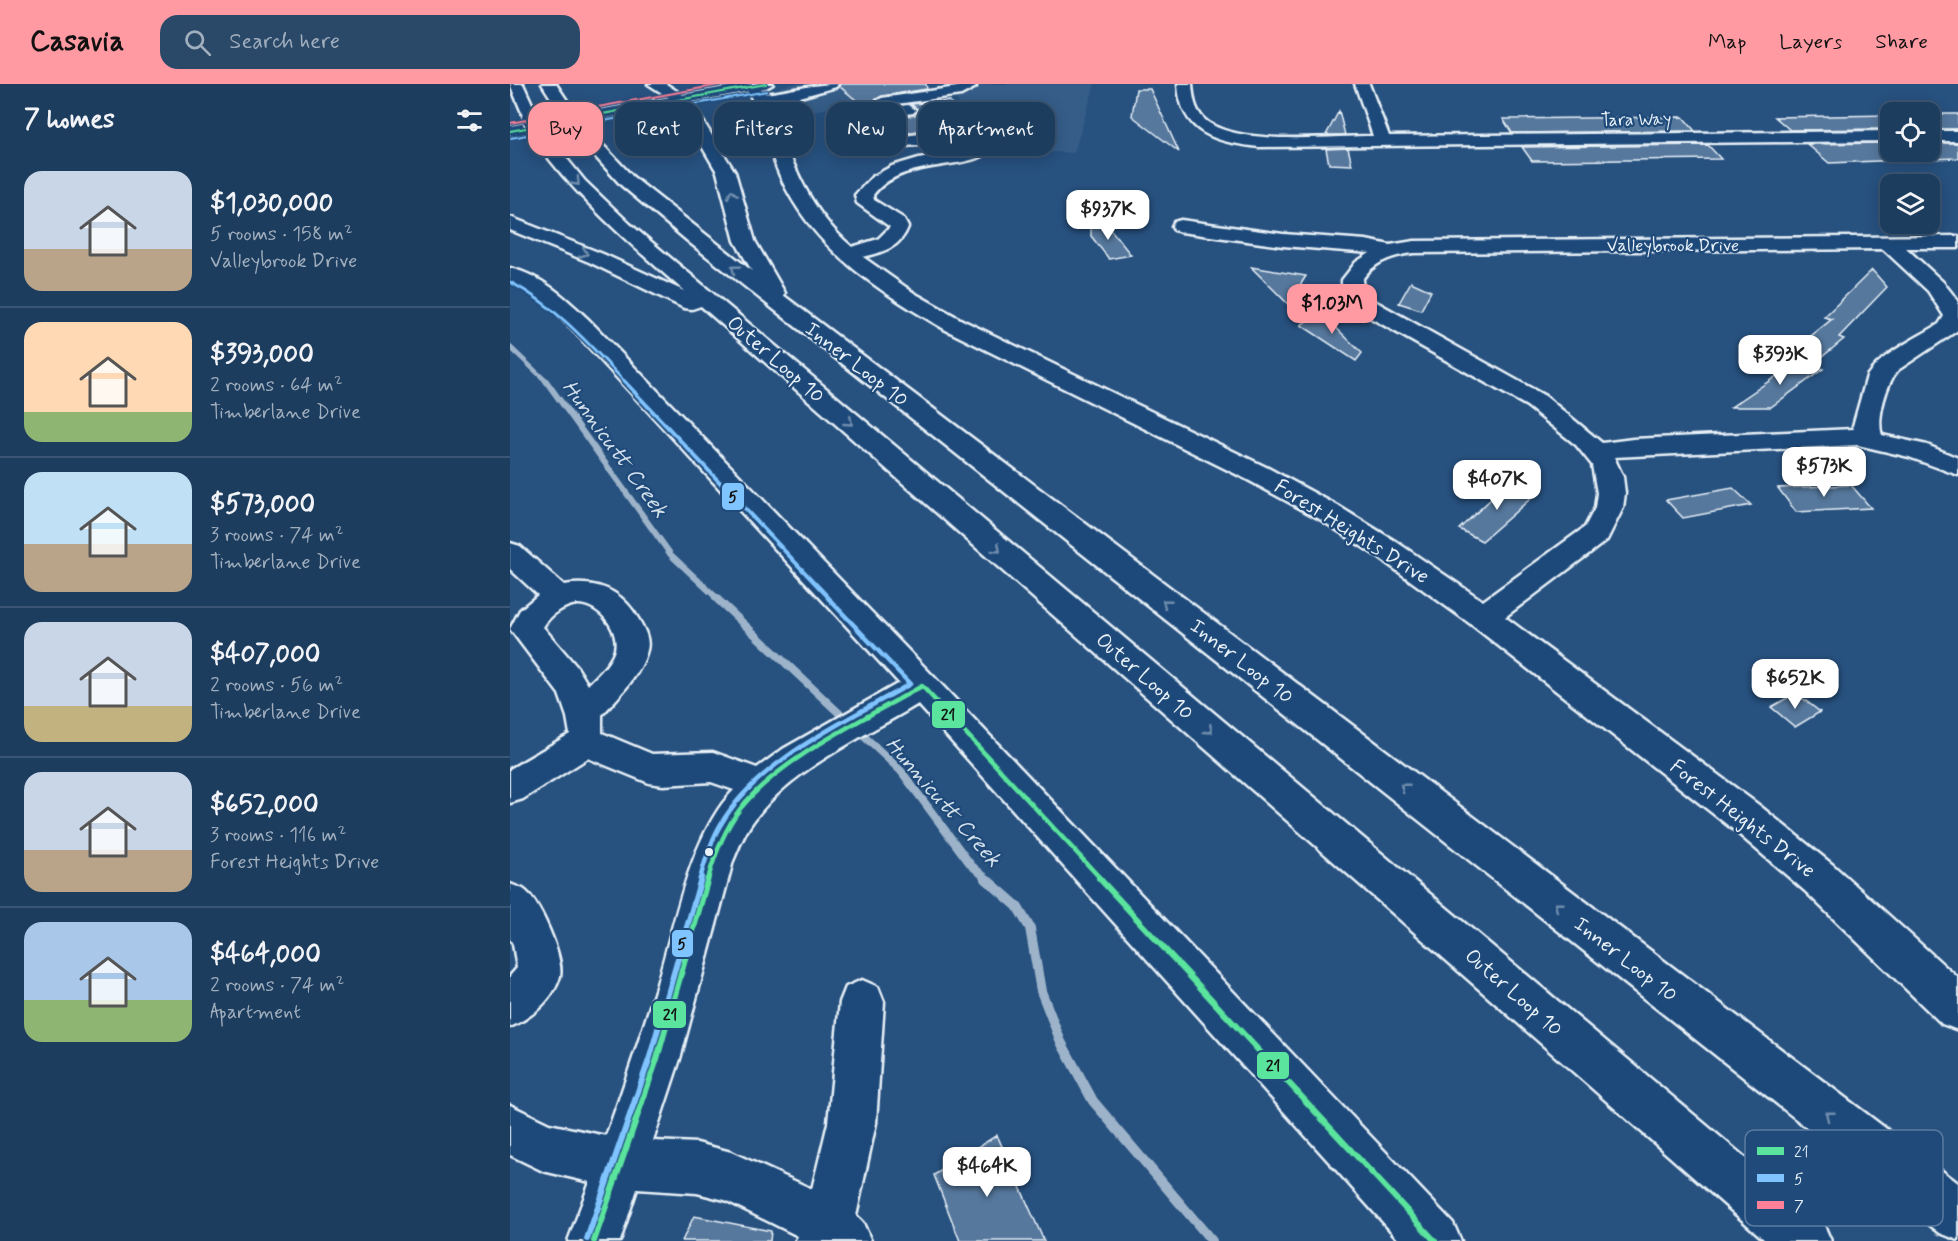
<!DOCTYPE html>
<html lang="en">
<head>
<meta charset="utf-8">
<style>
	body { margin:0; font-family:Mynerve,sans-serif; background:#2a4868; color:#f1f3f6; height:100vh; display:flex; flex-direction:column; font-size:22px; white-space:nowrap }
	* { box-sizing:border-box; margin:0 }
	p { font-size:20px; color:#a0aebd }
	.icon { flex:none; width:33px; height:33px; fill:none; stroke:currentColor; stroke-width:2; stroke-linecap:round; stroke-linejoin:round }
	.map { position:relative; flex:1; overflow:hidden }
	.sheet { display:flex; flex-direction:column; background:#1d3d5f; width:510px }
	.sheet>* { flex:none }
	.top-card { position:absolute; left:18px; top:18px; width:570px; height:54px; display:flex; gap:12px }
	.tools { position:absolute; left:1370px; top:18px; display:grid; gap:12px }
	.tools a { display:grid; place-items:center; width:60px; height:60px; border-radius:12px; background:#1d3d5f; box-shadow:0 3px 15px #0003,0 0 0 2px #3b5674; font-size:30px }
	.price { position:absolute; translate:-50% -51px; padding:0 14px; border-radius:12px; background:#fff; color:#222; font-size:20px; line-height:39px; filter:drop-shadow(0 2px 3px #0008) }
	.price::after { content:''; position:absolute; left:50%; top:36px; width:18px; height:14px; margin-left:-9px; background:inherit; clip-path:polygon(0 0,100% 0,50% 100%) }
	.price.selected { background:#ff9aa2; color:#111 }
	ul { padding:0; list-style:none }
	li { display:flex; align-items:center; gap:18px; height:150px; padding:0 24px }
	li+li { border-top:2px solid #3b5674 }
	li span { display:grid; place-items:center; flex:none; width:168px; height:120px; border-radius:18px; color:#555 }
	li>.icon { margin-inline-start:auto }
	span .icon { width:72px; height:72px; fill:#fffc; stroke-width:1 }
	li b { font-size:26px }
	h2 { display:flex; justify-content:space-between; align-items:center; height:72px; padding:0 24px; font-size:26px }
	.tag { padding:0 21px; border-radius:18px; background:#1d3d5f; box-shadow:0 3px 15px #0003,0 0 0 2px #3b5674; font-size:21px; line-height:54px }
	.tag.selected { background:#ff9aa2; color:#111 }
	header { display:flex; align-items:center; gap:36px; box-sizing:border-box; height:84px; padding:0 30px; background:#ff9aa2; color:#111 }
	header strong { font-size:28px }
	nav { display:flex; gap:33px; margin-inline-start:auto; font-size:21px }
	.search { width:420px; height:54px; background:#2a4868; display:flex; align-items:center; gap:15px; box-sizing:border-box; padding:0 21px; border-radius:18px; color:#a0aebd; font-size:22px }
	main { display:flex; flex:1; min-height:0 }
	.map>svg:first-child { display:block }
	.built { fill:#355d88 }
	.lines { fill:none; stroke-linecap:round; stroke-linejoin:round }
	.stream-far3 { stroke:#9db3c9; stroke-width:4.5 }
	.stream-far2 { stroke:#9db3c9; stroke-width:6 }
	.stream-far1 { stroke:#9db3c9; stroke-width:8 }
	.stream { stroke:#9db3c9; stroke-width:10 }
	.building { fill:#57789d; stroke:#e8f1f8; stroke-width:1.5 }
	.minor-casing { stroke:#e8f1f8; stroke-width:5 }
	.major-casing { stroke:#e8f1f8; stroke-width:5 }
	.highway-casing { stroke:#e8f1f8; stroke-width:5 }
	.minor { fill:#1f4a7a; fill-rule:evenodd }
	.major { fill:#1f4a7a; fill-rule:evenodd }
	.highway { fill:#1f4a7a; fill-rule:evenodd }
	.highway-bridge-casing { stroke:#e8f1f8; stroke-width:19; stroke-linecap:butt }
	.highway-bridge { stroke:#1f4a7a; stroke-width:16 }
	.bus-1-far2-casing { stroke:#1f4a7a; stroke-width:4.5 }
	.bus-1-far1-casing { stroke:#1f4a7a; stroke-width:9 }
	.bus-1-casing { stroke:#1f4a7a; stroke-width:10 }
	.bus-2-far4-casing { stroke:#1f4a7a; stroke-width:4.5 }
	.bus-2-far3-casing { stroke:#1f4a7a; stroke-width:6 }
	.bus-2-far2-casing { stroke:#1f4a7a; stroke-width:8 }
	.bus-2-far1-casing { stroke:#1f4a7a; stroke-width:9 }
	.bus-2-casing { stroke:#1f4a7a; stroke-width:10 }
	.bus-3-casing { stroke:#1f4a7a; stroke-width:4.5 }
	.bus-1-far2 { stroke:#5ae49d; stroke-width:2 }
	.bus-1-far1 { stroke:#5ae49d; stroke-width:4.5 }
	.bus-1 { stroke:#5ae49d; stroke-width:6 }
	.bus-2-far4 { stroke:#80c4ff; stroke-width:2 }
	.bus-2-far3 { stroke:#80c4ff; stroke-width:3 }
	.bus-2-far2 { stroke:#80c4ff; stroke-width:4 }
	.bus-2-far1 { stroke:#80c4ff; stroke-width:4.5 }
	.bus-2 { stroke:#80c4ff; stroke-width:6 }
	.bus-3 { stroke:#ff8098; stroke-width:2 }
	.oneway { stroke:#6f8dac }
	.bus-dot { fill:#e8f1f8; stroke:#1f4a7a; stroke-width:2 }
	.labels { text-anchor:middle; stroke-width:4.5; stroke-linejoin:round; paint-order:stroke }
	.far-street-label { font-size:18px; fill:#e8f1f8; stroke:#1f4a7a }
	.street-label { font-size:21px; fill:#e8f1f8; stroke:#1f4a7a }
	.water-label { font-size:22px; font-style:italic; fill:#d5e2ec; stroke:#1f4a7a }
	.key { fill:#1f4a7a; stroke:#5b7ca0; stroke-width:1.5 }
	.key-label { font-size:16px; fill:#e8f1f8 }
	.line-badge { stroke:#1f4a7a; stroke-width:2 }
	.pale-badge-label { font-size:16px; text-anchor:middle; font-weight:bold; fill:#111 }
</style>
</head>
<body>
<header>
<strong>Casavia</strong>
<div class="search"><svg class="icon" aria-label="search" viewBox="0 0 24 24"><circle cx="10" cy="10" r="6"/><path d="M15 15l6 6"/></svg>Search here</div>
<nav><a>Map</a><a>Layers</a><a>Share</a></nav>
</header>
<main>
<section class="sheet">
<h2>7 homes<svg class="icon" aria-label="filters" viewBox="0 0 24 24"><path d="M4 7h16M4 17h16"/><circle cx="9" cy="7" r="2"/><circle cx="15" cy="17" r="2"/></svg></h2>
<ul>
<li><span style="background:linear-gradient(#c9d6e8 65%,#b9a48a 0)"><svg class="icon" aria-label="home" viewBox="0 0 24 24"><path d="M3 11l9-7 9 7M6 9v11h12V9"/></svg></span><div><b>$1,030,000</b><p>5 rooms · 158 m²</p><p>Valleybrook Drive</p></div></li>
<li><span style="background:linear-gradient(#ffd9b3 75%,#8fb573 0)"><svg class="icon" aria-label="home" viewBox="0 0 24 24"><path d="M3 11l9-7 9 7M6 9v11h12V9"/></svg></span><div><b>$393,000</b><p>2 rooms · 64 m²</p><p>Timberlane Drive</p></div></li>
<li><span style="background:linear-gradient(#bfe0f5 60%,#b9a48a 0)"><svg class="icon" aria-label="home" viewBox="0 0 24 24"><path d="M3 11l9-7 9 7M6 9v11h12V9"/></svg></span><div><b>$573,000</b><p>3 rooms · 74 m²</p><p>Timberlane Drive</p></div></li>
<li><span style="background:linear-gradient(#c9d6e8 70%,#c2b280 0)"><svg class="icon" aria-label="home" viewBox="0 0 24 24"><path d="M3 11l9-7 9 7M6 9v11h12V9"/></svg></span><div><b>$407,000</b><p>2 rooms · 56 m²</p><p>Timberlane Drive</p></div></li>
<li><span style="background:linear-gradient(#c9d6e8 65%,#b9a48a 0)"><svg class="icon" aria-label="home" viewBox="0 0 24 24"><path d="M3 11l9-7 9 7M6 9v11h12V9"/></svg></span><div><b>$652,000</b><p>3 rooms · 116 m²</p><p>Forest Heights Drive</p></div></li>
<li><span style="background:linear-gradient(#a9c7e8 65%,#8fb573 0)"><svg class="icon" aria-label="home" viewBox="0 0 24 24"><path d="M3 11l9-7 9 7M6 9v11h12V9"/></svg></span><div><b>$464,000</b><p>2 rooms · 74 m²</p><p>Apartment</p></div></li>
</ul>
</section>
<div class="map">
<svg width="1448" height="1157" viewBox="0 0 1448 1157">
	<rect width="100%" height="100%" fill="#27517f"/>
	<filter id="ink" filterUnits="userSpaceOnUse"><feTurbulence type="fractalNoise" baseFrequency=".0167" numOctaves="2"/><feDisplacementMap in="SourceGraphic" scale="12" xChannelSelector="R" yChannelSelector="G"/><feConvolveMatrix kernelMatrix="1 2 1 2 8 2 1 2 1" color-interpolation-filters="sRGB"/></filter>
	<g filter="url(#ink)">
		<path class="built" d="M283,0h128l6,7 -144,25 -4,-29z
			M434,0h151l-21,69 -79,-4z"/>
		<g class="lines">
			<path class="stream-far3" d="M0,263l37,35"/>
			<path class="stream-far2" d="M36,297l125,174 47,44"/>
			<path class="stream-far1" d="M206,514l185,173 70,94 16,14"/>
			<path class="stream" d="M475,794l32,28 13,22 11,63 20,51 32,59 119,140"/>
		</g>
		<path class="building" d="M330,0h86l1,5 -45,7 -9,5 6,6 -12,2 -28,-23z
			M626,5h14l29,63 -47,-36z
			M440,17l10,18 -9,1 3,5 -55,9 -18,-14 34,-5 3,-5 -7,-6z
			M829,27l6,24h-19z
			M1419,30h29v15h-29z
			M1380,31v14l-100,1 -15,-13z
			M1173,33l12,14 -183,2 -9,-14z
			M1380,59v9h26l11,7 -98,4 -22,-19z
			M1419,59h29v15l-29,1z
			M1198,61l13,14 -189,2 -10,-14z
			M838,64l4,17 -23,-1 -3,-15z
			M593,136l28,35 -22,4 -18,-23v-9z
			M741,183l55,9 -18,28z
			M1362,186l15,17 -48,50 5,2 -22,18 -26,-9 36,-29 -8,-2z
			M901,198l20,9 -10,19 -22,-7z
			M810,228l42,41 -6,8 -55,-36z
			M1290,276l23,9 -52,38h-40z
			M998,399l28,11 -54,47 -23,-12z
			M1341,401l20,23 -75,4 -18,-24z
			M1223,404l18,17 -68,13 -17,-18z
			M1286,609l24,19 -25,15 -24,-20z
			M487,1051l47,106h-84l-26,-66z
			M184,1132l77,15 -1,10h-88z"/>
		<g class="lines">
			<defs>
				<path id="minor" d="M237,0h10l8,10c25,-3 48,-10 73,-10l-2,3 -43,12 -23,3c20,55 36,106 82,145l26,-8 12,-12 -33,-24 -2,-8 17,-18 20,-11 27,-8 54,-10 -14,-6 -95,7 -18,-4 -9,-27 3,-3 68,-10 8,5 -3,3 -59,8 5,17c35,6 109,-23 133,10 -18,25 -89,7 -119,47l1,5 29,18 5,9c-8,21 -25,25 -45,30l51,36 48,27 306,148 70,38 60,37 85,58 102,-74 10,-19 2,-15 -5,-28 -16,-20 -49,-39 -172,-97 -13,-18v-11l14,-18 14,-9 -87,-7 -102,-14 -7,-2 -2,-4 2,-4 7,-2 102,14 83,6 24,5 24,-4 544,-5v12h-52l37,34 15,19v29l-60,40c-11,12 -22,49 -16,65l45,10 31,13v17l-49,-18 -51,-12 -244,12 9,20 2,16 -2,15 -16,32 -102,77 255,189 73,59 125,113v52l-16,-6 -137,-133 -71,-61 -262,-205 -94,-68 -60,-39 -70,-38 -302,-150c-67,-39 -133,-80 -166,-154 -13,-29 -17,-63 -35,-89zM1373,165l45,42 16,25 -5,8c-23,15 -56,28 -72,52l-14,50 1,3 -221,10 -31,4 -57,-47 -174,-97 -8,-9 -1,-10c11,-18 32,-25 52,-27z
					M452,0h14v3l-15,8 -79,11 -7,-4 7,-4 75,-11z
					M668,0h14c1,12 2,25 12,35 30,28 128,17 169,17l-18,-52h14l20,52 501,-5v10l-631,6c-43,-5 -78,-13 -81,-63z
					M1419,47h29v10h-29z
					M0,184c32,8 55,29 78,51l346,358 519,546 8,18h-61l-482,-537c-54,33 -126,64 -164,116 -10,13 -15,27 -21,41l-53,198 -27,82 44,2 34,9 81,37 16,-66 12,-121 6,-15 16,-7 16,7 6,15 -8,121 -20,93 7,7 8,18h-75l2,-5 -73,-36 -28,-7 -60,-4 -17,52h-52l22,-59 -47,-11 -33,-16v-50l39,19 57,12c18,-50 35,-101 51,-152 17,-58 34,-151 77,-194l-23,-8 -48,3 -14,-2 -61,-25 -65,41 -13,4v-34l60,-35 -3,-17 -8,-23 -49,-65 10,-19 18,-15 -28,-26v-26l10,3 44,39c33,-5 58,5 75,35 5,9 11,19 8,30 -6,25 -29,47 -45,65v18l50,21 61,-2 44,16 26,-19 116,-66 -327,-354 -31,-30 -31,-18zM67,520c22,-1 47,29 36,51 -5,11 -16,21 -25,30l-11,-18 -34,-40c7,-12 20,-21 34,-23z
					M0,800c4,2 9,3 13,5 16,10 41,68 37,87 -6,23 -29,42 -50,51v-51l7,-8 -4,-24 -3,-5z"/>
				<path id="major" d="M232,0h31l-7,4 -256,48v-10z"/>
				<path id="highway" d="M0,0h13l15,33 -3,3h-10z
					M32,0h14l18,27 -3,3h-10z
					M138,0h18l23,15 46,73 20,69 30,52 -2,2 1175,888v57l-18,-7 -1250,-990 -69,-58 -48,-53 -2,-3 2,-3h12l48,51 119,94 -17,-30 -18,-69 -41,-70z
					M30,47l6,2 39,48 45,43 1193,999 8,18h-65l-1065,-935 -9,3 -8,-1 -95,-46 -79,-32v-13l93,37 81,37c-55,-48 -110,-95 -152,-155z"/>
			</defs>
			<use href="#minor" class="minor-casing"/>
			<use href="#major" class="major-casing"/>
			<use href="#highway" class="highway-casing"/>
			<use href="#minor" class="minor"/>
			<use href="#major" class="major"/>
			<use href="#highway" class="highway"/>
			<defs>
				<path id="highway-bridge" d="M56,27l13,18
					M20,33l10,19"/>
			</defs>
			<use href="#highway-bridge" class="highway-bridge-casing"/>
			<use href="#highway-bridge" class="highway-bridge"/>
			<defs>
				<path id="bus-1-far2" d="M0,47l256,-47"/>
				<path id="bus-1-far1" d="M198,795c7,-25 16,-49 32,-70 40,-51 125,-90 182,-123l179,193"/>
				<path id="bus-1" d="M589,794l336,363
					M84,1157l63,-182 51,-181"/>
				<path id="bus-2-far4" d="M1,54l256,-47"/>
				<path id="bus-2-far3" d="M0,198c46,24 80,63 115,100"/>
				<path id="bus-2-far2" d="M114,297l206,218"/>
				<path id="bus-2-far1" d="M190,795c5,-18 11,-39 21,-55 37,-64 127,-104 189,-140l-82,-86"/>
				<path id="bus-2" d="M77,1155l63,-182 51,-179"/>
				<path id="bus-3" d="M0,39l214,-39"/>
			</defs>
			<use href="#bus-1-far2" class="bus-1-far2-casing"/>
			<use href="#bus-1-far1" class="bus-1-far1-casing"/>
			<use href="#bus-1" class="bus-1-casing"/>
			<use href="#bus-2-far4" class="bus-2-far4-casing"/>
			<use href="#bus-2-far3" class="bus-2-far3-casing"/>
			<use href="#bus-2-far2" class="bus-2-far2-casing"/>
			<use href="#bus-2-far1" class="bus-2-far1-casing"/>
			<use href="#bus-2" class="bus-2-casing"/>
			<use href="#bus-3" class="bus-3-casing"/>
			<use href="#bus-1-far2" class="bus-1-far2"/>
			<use href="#bus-1-far1" class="bus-1-far1"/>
			<use href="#bus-1" class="bus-1"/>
			<use href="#bus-2-far4" class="bus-2-far4"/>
			<use href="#bus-2-far3" class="bus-2-far3"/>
			<use href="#bus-2-far2" class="bus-2-far2"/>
			<use href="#bus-2-far1" class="bus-2-far1"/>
			<use href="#bus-2" class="bus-2"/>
			<use href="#bus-3" class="bus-3"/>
		</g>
		<defs><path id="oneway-chevron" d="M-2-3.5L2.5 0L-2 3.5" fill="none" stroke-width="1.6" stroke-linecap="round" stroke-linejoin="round" transform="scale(1.5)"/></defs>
		<g class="oneway">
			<use href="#oneway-chevron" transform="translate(66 98) rotate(47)"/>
			<use href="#oneway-chevron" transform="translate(222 110) rotate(-105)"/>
			<use href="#oneway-chevron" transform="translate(74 169) rotate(22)"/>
			<use href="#oneway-chevron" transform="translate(225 185) rotate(-142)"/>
			<use href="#oneway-chevron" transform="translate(339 338) rotate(41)"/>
			<use href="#oneway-chevron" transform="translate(487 465) rotate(41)"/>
			<use href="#oneway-chevron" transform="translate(656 519) rotate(-142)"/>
			<use href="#oneway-chevron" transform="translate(699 646) rotate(41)"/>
			<use href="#oneway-chevron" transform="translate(894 703) rotate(-142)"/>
			<use href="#oneway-chevron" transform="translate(1048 822) rotate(-142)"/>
			<use href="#oneway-chevron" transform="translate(1319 1031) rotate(-142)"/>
		</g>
	</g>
	<circle class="bus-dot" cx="199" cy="768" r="5"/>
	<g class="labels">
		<g class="far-street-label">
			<text transform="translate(1126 35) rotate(-1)" y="6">Tara Way</text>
			<text x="1163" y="167">Valleybrook Drive</text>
		</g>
		<g class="street-label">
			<text transform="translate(266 275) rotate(41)" y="7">Outer Loop 10</text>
			<text transform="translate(347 280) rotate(38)" y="7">Inner Loop 10</text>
			<text transform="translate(842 447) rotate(32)" y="7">Forest Heights Drive</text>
			<text transform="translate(732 577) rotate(38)" y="7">Inner Loop 10</text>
			<text transform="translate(635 592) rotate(41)" y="7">Outer Loop 10</text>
			<text transform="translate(1233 734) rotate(38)" y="7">Forest Heights Drive</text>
			<text transform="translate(1116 875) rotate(38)" y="7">Inner Loop 10</text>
			<text transform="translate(1004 908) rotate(41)" y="7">Outer Loop 10</text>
		</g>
		<g class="water-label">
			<text transform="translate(106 364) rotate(54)" y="8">Hunnicutt Creek</text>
			<text transform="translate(434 717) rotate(49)" y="8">Hunnicutt Creek</text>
		</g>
	</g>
	<rect x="1235" y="1046" width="198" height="96" rx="9" class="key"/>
	<rect x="1247" y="1063" width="27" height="8" fill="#5ae49d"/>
	<rect x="1247" y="1090" width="27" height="8" fill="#80c4ff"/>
	<rect x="1247" y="1117" width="27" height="8" fill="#ff8098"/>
	<g class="key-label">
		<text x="1284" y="1073">21</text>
		<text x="1284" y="1100">5</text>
		<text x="1284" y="1127">7</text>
	</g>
	<g class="line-badge">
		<rect x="211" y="398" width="24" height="29" rx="6" fill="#80c4ff"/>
		<rect x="421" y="616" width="35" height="29" rx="6" fill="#5ae49d"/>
		<rect x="161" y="845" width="23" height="29" rx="6" fill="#80c4ff"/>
		<rect x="142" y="916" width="35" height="29" rx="6" fill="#5ae49d"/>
		<rect x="746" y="967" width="34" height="29" rx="6" fill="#5ae49d"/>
	</g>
	<g class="pale-badge-label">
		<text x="223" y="418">5</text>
		<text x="438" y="636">21</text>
		<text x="172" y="865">5</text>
		<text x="160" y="936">21</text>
		<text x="763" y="987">21</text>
	</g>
</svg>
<div class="tools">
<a><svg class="icon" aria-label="locate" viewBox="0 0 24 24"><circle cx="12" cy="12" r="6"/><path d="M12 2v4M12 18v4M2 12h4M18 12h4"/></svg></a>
<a><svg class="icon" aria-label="layers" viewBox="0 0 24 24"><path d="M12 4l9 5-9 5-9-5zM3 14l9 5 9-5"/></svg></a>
</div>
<b class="price" style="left:598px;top:157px">$937K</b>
<b class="price selected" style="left:822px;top:251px">$1.03M</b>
<b class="price" style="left:1270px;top:302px">$393K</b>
<b class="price" style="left:1314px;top:414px">$573K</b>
<b class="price" style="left:987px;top:427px">$407K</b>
<b class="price" style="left:1285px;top:626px">$652K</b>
<b class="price" style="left:477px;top:1114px">$464K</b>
<div class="top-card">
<a class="tag selected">Buy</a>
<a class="tag">Rent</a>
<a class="tag">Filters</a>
<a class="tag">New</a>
<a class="tag">Apartment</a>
</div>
</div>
</main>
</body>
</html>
